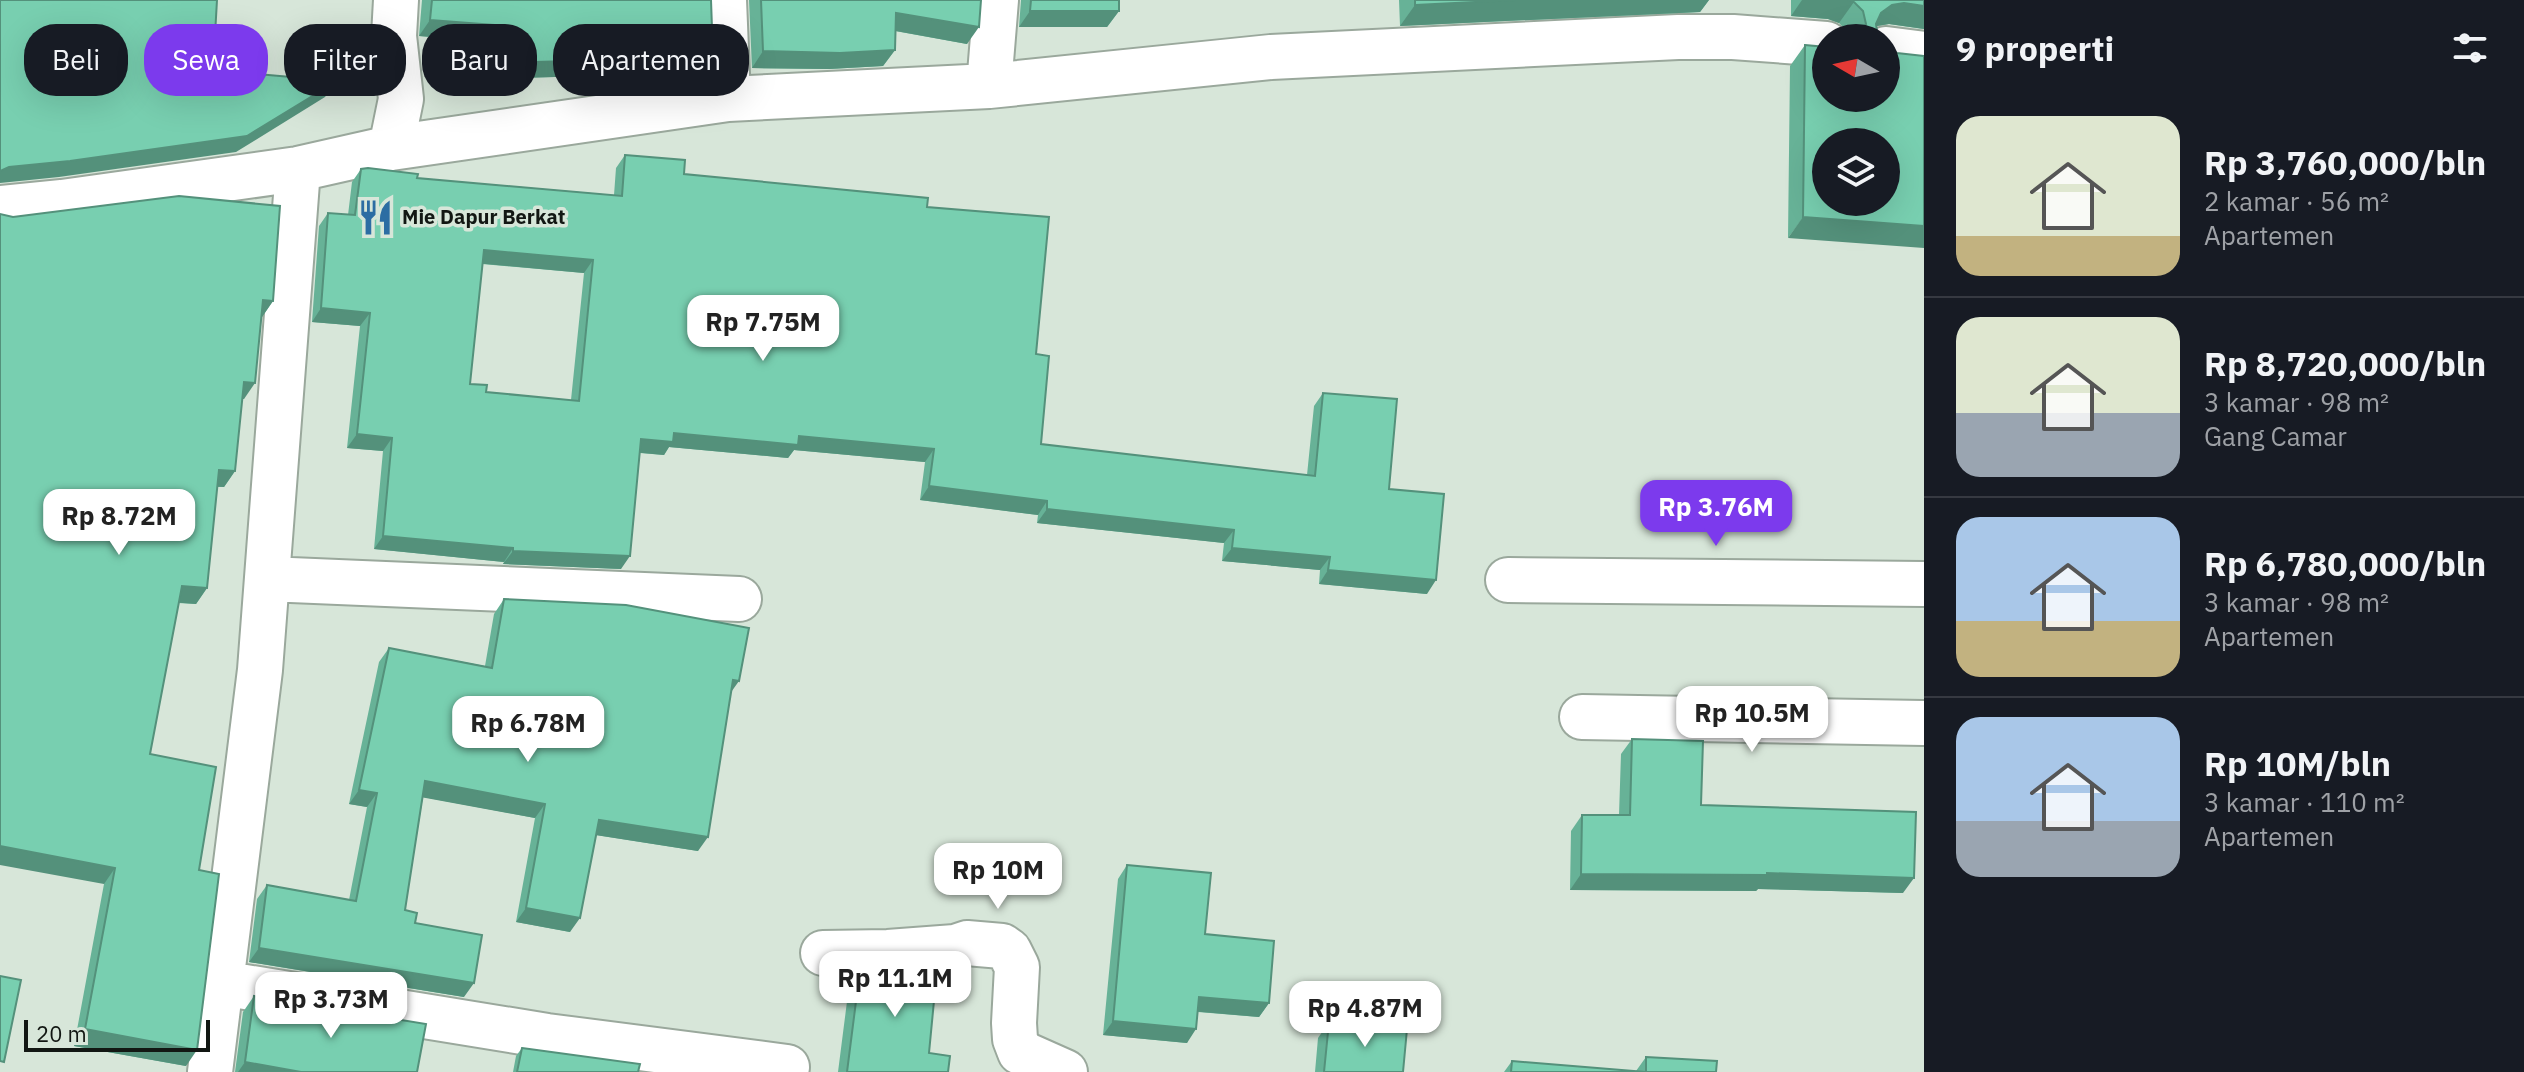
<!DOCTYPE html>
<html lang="id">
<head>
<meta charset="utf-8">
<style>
	body { margin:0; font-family:"IBM Plex Sans",sans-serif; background:#242831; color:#f1f3f6; height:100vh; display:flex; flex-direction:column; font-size:30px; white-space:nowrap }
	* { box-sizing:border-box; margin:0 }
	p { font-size:26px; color:#9ea1a6 }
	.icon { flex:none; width:44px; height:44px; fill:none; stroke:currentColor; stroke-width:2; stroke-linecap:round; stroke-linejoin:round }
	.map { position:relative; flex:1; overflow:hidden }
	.panel { display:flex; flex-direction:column; background:#171b24; width:600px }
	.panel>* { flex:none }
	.top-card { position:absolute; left:24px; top:24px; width:760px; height:72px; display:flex; gap:16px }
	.needle { width:52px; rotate:279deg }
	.buttons { position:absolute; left:1812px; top:24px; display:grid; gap:16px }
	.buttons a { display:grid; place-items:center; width:88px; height:88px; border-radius:50%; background:#171b24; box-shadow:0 8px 32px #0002; font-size:40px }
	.scale { position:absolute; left:24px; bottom:20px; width:186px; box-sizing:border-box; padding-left:8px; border:4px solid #121713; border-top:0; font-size:22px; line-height:28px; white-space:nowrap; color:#121713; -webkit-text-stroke:6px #d7e6d9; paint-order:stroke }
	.price { position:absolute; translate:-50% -68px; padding:0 18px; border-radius:16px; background:#fff; color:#222; font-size:26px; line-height:52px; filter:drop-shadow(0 2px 4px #0008) }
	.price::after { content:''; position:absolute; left:50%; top:48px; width:24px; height:18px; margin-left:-12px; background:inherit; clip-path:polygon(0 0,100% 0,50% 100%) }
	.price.on { background:#7c3aed; color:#fff }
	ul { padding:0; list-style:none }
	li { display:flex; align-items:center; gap:24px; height:200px; padding:0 32px }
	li+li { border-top:2px solid #363941 }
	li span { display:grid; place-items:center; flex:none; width:224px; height:160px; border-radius:24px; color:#555 }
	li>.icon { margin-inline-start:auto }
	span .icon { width:96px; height:96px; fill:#fffc; stroke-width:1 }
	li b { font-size:34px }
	h2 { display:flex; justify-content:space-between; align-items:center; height:96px; padding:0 32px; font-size:34px }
	.chip { padding:0 28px; border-radius:32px; background:#171b24; box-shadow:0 8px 32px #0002; font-size:28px; line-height:72px }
	.chip.on { background:#7c3aed; color:#fff }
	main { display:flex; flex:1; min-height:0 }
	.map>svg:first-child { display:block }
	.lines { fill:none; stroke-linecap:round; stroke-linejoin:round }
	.street-casing { stroke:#9aa89c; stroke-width:48 }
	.street { stroke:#fff; stroke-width:44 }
	.wall { fill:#67b297; fill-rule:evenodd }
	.shaded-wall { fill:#54917b }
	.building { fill:#78cfb0; stroke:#54917b; stroke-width:2; fill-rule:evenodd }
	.labels { text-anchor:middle; stroke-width:7; stroke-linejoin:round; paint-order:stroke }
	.poi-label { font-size:20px; font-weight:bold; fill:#121713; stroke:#d7e6d9; text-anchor:start }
</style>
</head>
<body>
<main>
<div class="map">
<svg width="1924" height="1072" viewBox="0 0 1924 1072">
	<rect width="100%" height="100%" fill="#d7e6d9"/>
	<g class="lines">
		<defs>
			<path id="street" d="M724,0l4,99
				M1886,49l38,5
				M989,86l7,-86
				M391,148l10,-49 -7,-63 2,-36
				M0,208l62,-6 236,-33 93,-21 337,-49 261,-13 282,-29 407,-20h55l93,7
				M267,579l472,20
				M1508,580l416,4
				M1582,717l342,6
				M823,953l65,-1 67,-5 12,-4 35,3 7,5 8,16 -3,56 1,16 5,13 45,20
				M221,983l326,53 240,31
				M210,1072l50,-402 38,-501"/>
		</defs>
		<use href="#street" class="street-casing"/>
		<use href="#street" class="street"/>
	</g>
	<path class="wall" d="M422,0h289l-9,73 -218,6 -1,-38 -64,-5z
		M749,0h232l-14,44 -72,-13v19l-12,16 -54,3 -77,-1z
		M1021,0h98v11l-12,16h-88z
		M1399,0h310l-9,12 -300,14z
		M1791,0h133v29l-35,-5 -12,2 1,12h-29l-1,-6 -9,-9 -11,-4 -37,-3z
		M1805,45l92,8 27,3 -136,182 2,-172z
		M625,155l59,19 243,33 109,147 5,90 266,31 7,-69 9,-13 66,96 38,105 -108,-10 1,-14 -98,-9 2,-18 -187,-20 1,-8 -118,-15 5,-38 -131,-12 -6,8 -119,-11 -5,8 -24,-2 -19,116 -118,-5 1,-2 -130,-13 9,-98 -36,-3 13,-122 -48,-4 7,-96 9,-13 20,2 4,-33 9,-13 56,9 197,17 2,-27zM482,264l102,9 -13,127 -85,-8 -16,-8z
		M0,214l273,87 -11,16 -18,82h-2l-7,72 -11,16h-7l-10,101 -11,16 -18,-1 -28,151 49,116 -13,196 -112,-20 30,-162z
		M504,599l227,93 -33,159 -102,-16 -26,97 -54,-10 19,-104 -112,-21 -18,113 10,13 49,74 -215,-35 8,-63 10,-14 82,15 18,-93 -18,-3 30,-142 10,-14 96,18 9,-52z
		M1632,739l69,66 202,88 -145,-4 -2,2 -186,-1 1,-59 11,-16h37l2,-61z
		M1127,865l78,69 64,69 -10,14 -61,-5 -11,31 -84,-8 15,-156z
		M861,962l68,91 19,19h-110l12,-94z
		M254,996l163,76h-182l8,-60z
		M1329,1022l74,50h-88l3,-34z
		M522,1048l116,24h-125l3,-16z
		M1646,1057l70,15h-212l8,-11 124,10z"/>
	<path class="shaded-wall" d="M1515,0h194l-9,12 -300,14 15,-21z
		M1802,0h46l6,2 -15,21 -11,-4 -37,-3z
		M1904,3l20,3v23l-35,-5 -12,2 -11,8 15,-21 11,-8z
		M1030,11h89l-12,16h-88z
		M896,13l83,14 -12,17 -82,-15z
		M430,20l64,5 -11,16 -64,-5z
		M895,50l-12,16 -54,3 -77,-1 11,-17z
		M713,57l-11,16 -218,6 11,-16z
		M337,81l-12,16 -89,55 -177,25 -59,6v-12l9,-4z
		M1803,217l121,9v22l-136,-10z
		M484,250l109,10 -9,13 -109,-10z
		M263,300l10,1 -11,16z
		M321,308l49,5 -10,13 -48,-4z
		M244,382l11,1 -11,16 -12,-1z
		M674,433l125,3 135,13 -9,13 -131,-12 -6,8 -119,-11 -5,8 -32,-3 9,-13z
		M357,434l35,4 -9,13 -36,-3z
		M219,470l16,1 -11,16 -16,-1z
		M929,486l118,15 -9,14 -118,-15z
		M1047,509l187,21 -10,13 -187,-20z
		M383,536l130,12 -9,14 -130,-13z
		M1232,548l98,9 -10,13 -98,-9z
		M513,551l117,5 -9,13 -118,-5z
		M1328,570l108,10 -9,14 -108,-10z
		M182,586l25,2 -11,16 -26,-2z
		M733,680l6,1 -10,14z
		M425,781l120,23 -10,14 -120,-22z
		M359,790l18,3 -10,14 -18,-3z
		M599,820l109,17 -10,14 -109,-17z
		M0,846l115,22 -11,16 -104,-19z
		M1767,873l147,5 -11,15 -145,-4 -2,2 -186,-1 11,-16z
		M526,908l54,10 -10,14 -54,-10z
		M259,948l215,35 -10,14 -215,-35z
		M1199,997l70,6 -10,14 -69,-6z
		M1113,1021l83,8 -9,14 -84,-8z
		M85,1029l112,21 -11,16 -112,-20z
		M245,1062l56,10h-63z"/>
	<path class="building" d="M0,0h217l-4,70 124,11 -90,55 -177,25 -61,6 -9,4z
		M432,0h279l2,57 -218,6 -1,-38 -64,-5z
		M761,0h220l-2,27 -83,-14 -1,37 -55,3 -77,-2z
		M1031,0h88v11h-89z
		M1415,0h100l-100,5z
		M1848,0h76v6l-20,-3 -12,2 -11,8 -5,11 2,14h-18l2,-2 4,-12 -3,-13 -9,-9z
		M1805,45l21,2v51h60v-50l11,5 27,3v170l-121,-9zM1826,142h60v60h-60z
		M625,155l60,5 -1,14 244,24 -1,9 122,10 -13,137 13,2 -8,88 274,32 8,-83 74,6 -8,90 55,5 -8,86 -108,-10 2,-13 -98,-9 2,-18 -187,-21v-8l-118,-15 5,-37 -135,-13 -1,9 -124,-12 -1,9 -32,-3 -11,117 -117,-5v-3l-130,-12 9,-98 -35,-4 13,-121 -49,-5 7,-95 27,2 6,-46 7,-1 50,6 -1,4 205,18zM484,250l109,10 -14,141 -93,-9 1,-7 -17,-1z
		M179,196l101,10 -7,95 -10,-1 -8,83 -11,-1 -9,89 -16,-1 -12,118 -25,-2 -32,168 66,13 -17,103 20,4 -22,176 -112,-21 30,-161 -115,-22v-632l13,3z
		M504,599l122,6 123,23 -10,53 -6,-1 -25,157 -109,-17 -19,98 -54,-10 19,-104 -120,-23 -20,129 12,3 -2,10 67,12 -8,48 -215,-35 8,-63 89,16 21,-108 -18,-3 30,-142 103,20z
		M1632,739l71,2 -2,64 215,7 -2,66 -147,-5v2l-186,-1 1,-59h48z
		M1127,865l84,8 -6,61 69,7 -5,62 -70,-6 -3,32 -83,-8z
		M938,959l-9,94 21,3 -2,16h-101l14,-110z
		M0,976l21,4 -17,82 -4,-1z
		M254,996l172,28 -9,48h-116l-56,-10z
		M1329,1022l78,7 -4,43h-79z
		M522,1048l118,16 -2,8h-121z
		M1646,1057l71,4 -1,11h-70z
		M1512,1061l134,11h-135z"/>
	<defs>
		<symbol id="restaurant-bare" viewBox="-9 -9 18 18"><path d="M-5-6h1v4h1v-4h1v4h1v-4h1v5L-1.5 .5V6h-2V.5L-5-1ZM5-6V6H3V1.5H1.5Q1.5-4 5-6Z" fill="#2c6da3" stroke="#d7e6d9" stroke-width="2.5" paint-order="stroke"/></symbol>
	</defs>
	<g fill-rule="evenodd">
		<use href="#restaurant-bare" x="350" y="192" width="51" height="51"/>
	</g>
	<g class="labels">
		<g class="poi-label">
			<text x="402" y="224">Mie Dapur Berkat</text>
		</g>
	</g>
</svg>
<div class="buttons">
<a><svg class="needle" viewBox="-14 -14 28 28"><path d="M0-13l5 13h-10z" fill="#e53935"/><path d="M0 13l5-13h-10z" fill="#9ea1a6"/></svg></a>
<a><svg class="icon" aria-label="layers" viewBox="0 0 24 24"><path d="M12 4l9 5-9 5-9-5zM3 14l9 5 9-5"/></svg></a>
</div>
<div class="scale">20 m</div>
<b class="price" style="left:763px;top:363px">Rp 7.75M</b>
<b class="price on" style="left:1716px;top:548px">Rp 3.76M</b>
<b class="price" style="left:119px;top:557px">Rp 8.72M</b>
<b class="price" style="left:1752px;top:754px">Rp 10.5M</b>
<b class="price" style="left:528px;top:764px">Rp 6.78M</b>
<b class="price" style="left:998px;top:911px">Rp 10M</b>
<b class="price" style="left:895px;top:1019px">Rp 11.1M</b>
<b class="price" style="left:331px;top:1040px">Rp 3.73M</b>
<b class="price" style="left:1365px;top:1049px">Rp 4.87M</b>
<div class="top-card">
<a class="chip">Beli</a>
<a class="chip on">Sewa</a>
<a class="chip">Filter</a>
<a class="chip">Baru</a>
<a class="chip">Apartemen</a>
</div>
</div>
<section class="panel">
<h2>9 properti<svg class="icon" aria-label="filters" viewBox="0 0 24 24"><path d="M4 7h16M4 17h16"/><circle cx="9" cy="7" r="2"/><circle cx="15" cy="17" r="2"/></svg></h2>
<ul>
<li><span style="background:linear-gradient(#dfe7d0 75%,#c2b280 0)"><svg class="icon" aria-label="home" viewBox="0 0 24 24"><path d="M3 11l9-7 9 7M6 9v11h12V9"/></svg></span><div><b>Rp 3,760,000/bln</b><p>2 kamar · 56 m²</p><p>Apartemen</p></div></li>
<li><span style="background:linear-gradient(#dfe7d0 60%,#9aa5b1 0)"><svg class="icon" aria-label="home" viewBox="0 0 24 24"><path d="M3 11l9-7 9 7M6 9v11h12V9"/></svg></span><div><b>Rp 8,720,000/bln</b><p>3 kamar · 98 m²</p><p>Gang Camar</p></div></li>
<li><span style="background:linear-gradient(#a9c7e8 65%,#c2b280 0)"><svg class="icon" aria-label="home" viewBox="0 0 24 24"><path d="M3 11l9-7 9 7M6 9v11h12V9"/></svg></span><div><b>Rp 6,780,000/bln</b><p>3 kamar · 98 m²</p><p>Apartemen</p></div></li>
<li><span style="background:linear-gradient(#a9c7e8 65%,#9aa5b1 0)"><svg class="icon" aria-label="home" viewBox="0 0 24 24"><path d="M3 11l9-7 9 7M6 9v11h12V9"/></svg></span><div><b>Rp 10M/bln</b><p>3 kamar · 110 m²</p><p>Apartemen</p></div></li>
</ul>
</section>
</main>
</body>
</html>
